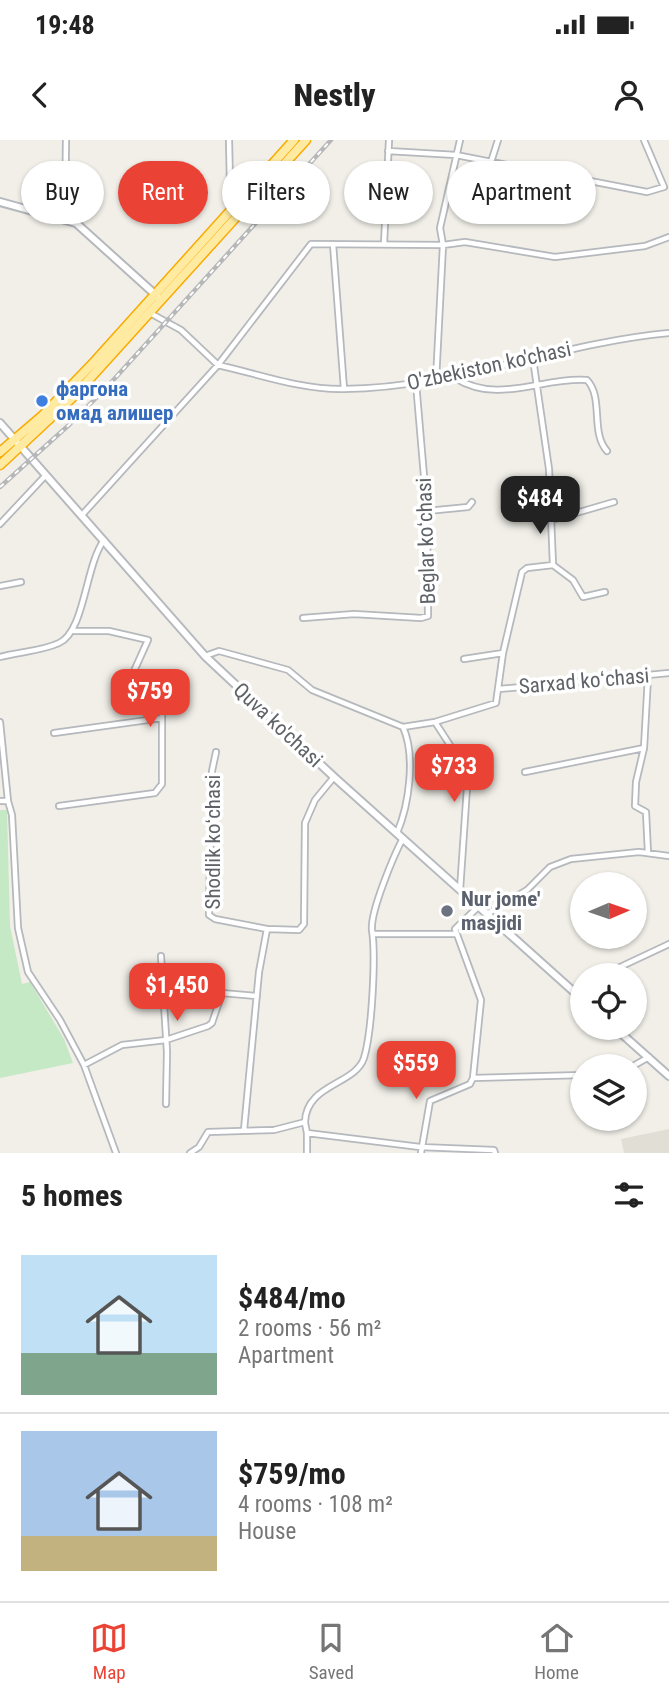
<!DOCTYPE html>
<html lang="en">
<head>
<meta charset="utf-8">
<style>
	body { margin:0; font-family:"Roboto Condensed",sans-serif; background:#f6f6f6; color:#222; height:100vh; display:flex; flex-direction:column; font-size:26px; white-space:nowrap }
	* { box-sizing:border-box; margin:0 }
	p { font-size:23px; color:#767676 }
	.icon { flex:none; width:38px; height:38px; fill:none; stroke:currentColor; stroke-width:2; stroke-linecap:round; stroke-linejoin:round }
	.map { position:relative; height:1013px; overflow:hidden }
	.drawer { display:flex; flex-direction:column; background:#fff; flex:1 }
	.drawer>* { flex:none }
	.banner { position:absolute; left:21px; top:21px; width:628px; height:63px; display:flex; gap:14px }
	.needle { width:46px; rotate:88deg }
	.tools { position:absolute; left:570px; top:732px; display:grid; gap:14px }
	.tools a { display:grid; place-items:center; width:77px; height:77px; border-radius:50%; background:#fff; box-shadow:0 2px 5px #0004; font-size:35px }
	.price { position:absolute; translate:-50% -60px; padding:0 16px; border-radius:14px; background:#ea4335; color:#fff; font-size:23px; line-height:46px; filter:drop-shadow(0 2px 4px #0008) }
	.price::after { content:''; position:absolute; left:50%; top:42px; width:21px; height:16px; margin-left:-10px; background:inherit; clip-path:polygon(0 0,100% 0,50% 100%) }
	.price.active { background:#222; color:#fff }
	ul { padding:0; list-style:none }
	li { display:flex; align-items:center; gap:21px; height:175px; padding:0 21px }
	li+li { border-top:2px solid #e0e0e0 }
	li span { display:grid; place-items:center; flex:none; width:196px; height:140px; border-radius:0px; color:#555 }
	li>.icon { margin-inline-start:auto }
	span .icon { width:84px; height:84px; fill:#fffc; stroke-width:1 }
	li b { font-size:30px }
	h2 { display:flex; justify-content:space-between; align-items:center; height:84px; padding:0 21px; font-size:30px }
	.tag { padding:0 24px; border-radius:32px; background:#fff; box-shadow:0 2px 5px #0004; font-size:24px; line-height:63px }
	.tag.active { background:#ea4335; color:#fff }
	.status { display:flex; justify-content:space-between; align-items:center; height:49px; padding:0 35px; background:#fff; direction:ltr }
	.status svg { height:19px; fill:currentColor }
	header { display:flex; justify-content:space-between; align-items:center; height:91px; padding:0 21px; background:#fff; font-size:32px; font-weight:800 }
	.tab-bar { display:flex; justify-content:space-around; align-items:center; height:98px; border-top:2px solid #e0e0e0; background:#fff; font-size:19px; color:#767676 }
	.tab-bar a { display:grid; justify-items:center; gap:4px }
	.tab-bar .active { color:#ea4335 }
	.map>svg:first-child { display:block }
	.education { fill:#e1ded6 }
	.green { fill:#c5e8c5 }
	.lines { fill:none; stroke-linecap:round; stroke-linejoin:round }
	.minor-casing { stroke:#b5b8bc; stroke-width:8 }
	.tertiary-casing { stroke:#b5b8bc; stroke-width:10 }
	.secondary-casing { stroke:#b6babf; stroke-width:10 }
	.trunk-casing { stroke:#f9ab00; stroke-width:11 }
	.minor { stroke:#fff; stroke-width:4.5 }
	.tertiary { stroke:#fff; stroke-width:6 }
	.secondary { stroke:#fff; stroke-width:6 }
	.trunk { stroke:#feeaa1; stroke-width:8 }
	.rail-casing { stroke:#b6b7b8; stroke-width:4.5 }
	.rail { stroke:#fff; stroke-width:2; stroke-dasharray:5; stroke-linecap:butt }
	.shop-dot { fill:#3f7fe0; stroke:#fff; stroke-width:2.5 }
	.worship-dot { fill:#6b7280; stroke:#fff; stroke-width:2.5 }
	.labels { text-anchor:middle; stroke-width:7; stroke-linejoin:round; paint-order:stroke }
	.street-label { font-size:21px; fill:#5f6368; stroke:#fff }
	.shop-label { font-size:21px; font-weight:bold; fill:#366cbe; stroke:#fff; text-anchor:start }
	.worship-label { font-size:21px; font-weight:bold; fill:#5b616d; stroke:#fff; text-anchor:start }
</style>
</head>
<body>
<div class="status"><b>19:48</b><svg viewBox="0 0 49 12"><path d="M0 12V9h3v3zM5 12V6h3v6zM10 12V3h3v9zM15 12V0h3v12zM26 1h20v11H26zM47 4h2v5h-2z"/></svg></div>
<header><svg class="icon" aria-label="back" viewBox="0 0 24 24"><path d="M15 5l-7 7 7 7"/></svg>Nestly<svg class="icon" aria-label="person" viewBox="0 0 24 24"><circle cx="12" cy="8" r="4"/><path d="M4 21q1-7 8-7t8 7"/></svg></header>
<div class="map">
<svg width="669" height="1013" viewBox="0 0 669 1013">
	<rect width="100%" height="100%" fill="#f1efe8"/>
	<path class="education" d="M669,989v24h-45l-3,-14z"/>
	<path class="green" d="M0,670h7l3,116 12,58 8,-2 34,57 9,24 -73,15z"/>
	<g class="lines">
		<defs>
			<path id="minor" d="M229,0l1,45 8,16
				M388,11l68,4 191,37 17,-5 -20,-47
				M491,22l7,-22
				M65,80l1,-80
				M333,104l11,145
				M384,104l5,-104
				M150,173l31,17 37,35 93,-121 132,1 22,-3 90,15 90,-11 24,-9
				M455,238c44,27 85,-1 132,2 17,18 3,52 20,71
				M436,240l7,-135 -3,-17 20,-88
				M427,371l41,-4 4,-5
				M82,375l136,-150c40,9 84,25 126,24 111,-1 215,-46 325,-56
				M552,380l62,-18
				M0,384l46,-49
				M553,425l20,15 10,17 22,-5
				M0,446l21,-4
				M303,478l51,-4 67,4 7,-2 -1,-105 -11,-128
				M205,516l14,-5 69,19 24,20 91,37 32,-5 61,-19 7,-50 19,-81 5,-4 26,-3 -4,-96 -16,-110
				M0,517c19,-5 42,-6 59,-14 26,-12 26,-77 45,-103
				M464,519l39,-6
				M499,549l170,-16
				M0,582l8,79
				M435,582l33,51 -8,117
				M54,593l108,-15
				M216,612l-4,19 -3,136v8l6,4 52,10 32,1 5,-6 1,-101 10,-23 19,-23
				M525,632l119,-24
				M0,661h8l4,14 6,113 10,44 32,48 24,45 32,88
				M59,666l96,-13 7,-9v-71l-7,-15 -21,-27 14,-31 -39,-9h-35
				M397,693c12,-28 19,-77 6,-106
				M648,713l-2,-41 -11,-6 1,-24 8,-34 4,-71
				M478,767l-23,22 26,71 -8,78 110,-3
				M487,774l40,-24 23,-23 21,-8 68,-7 30,4
				M374,794h81
				M161,816l6,96 -1,52
				M603,835l66,-31
				M577,855l6,-5
				M84,925l38,-20 44,-5 42,-14 4,-3 10,-30 35,3
				M633,926l16,-9
				M305,983l2,10 113,14 74,3 1,3
				M244,990l15,-158 8,-43
				M307,993v20
				M190,1013l9,-6 9,-15 66,-2 31,-8c1,-38 50,-37 59,-64 8,-26 12,-102 8,-128 -2,-18 22,-75 31,-92
				M421,1013l9,-52 40,-17 3,-6"/>
			<path id="tertiary" d="M0,62l76,21 82,74"/>
			<path id="secondary" d="M0,283l205,233 129,121 249,223
				M614,887l55,49"/>
			<path id="trunk" d="M0,312l42,-36 53,-55 199,-221
				M0,325l74,-69 232,-256"/>
		</defs>
		<use href="#minor" class="minor-casing"/>
		<use href="#tertiary" class="tertiary-casing"/>
		<use href="#secondary" class="secondary-casing"/>
		<use href="#trunk" class="trunk-casing"/>
		<use href="#minor" class="minor"/>
		<use href="#tertiary" class="tertiary"/>
		<use href="#secondary" class="secondary"/>
		<use href="#trunk" class="trunk"/>
		<defs>
			<path id="rail" d="M0,347l70,-63 37,-37 224,-247"/>
		</defs>
		<use href="#rail" class="rail-casing"/>
		<use href="#rail" class="rail"/>
	</g>
	<circle class="shop-dot" cx="42" cy="261" r="7"/>
	<circle class="worship-dot" cx="447" cy="771" r="7"/>
	<g class="labels">
		<g class="street-label">
			<text transform="translate(489 226) rotate(-12)" y="7">O'zbekiston ko'chasi</text>
			<text transform="translate(426 401) rotate(-92)" y="7">Beglar koʻchasi</text>
			<text transform="translate(584 541) rotate(-5)" y="7">Sarxad koʻchasi</text>
			<text transform="translate(278 585) rotate(43)" y="7">Quva ko'chasi</text>
			<text transform="translate(213 702) rotate(-90)" y="7">Shodlik koʻchasi</text>
		</g>
		<g class="shop-label">
			<text x="56" y="256">фаргона<tspan x="56" dy="24">омад алишер</tspan></text>
		</g>
		<g class="worship-label">
			<text x="461" y="766">Nur jome'<tspan x="461" dy="24">masjidi</tspan></text>
		</g>
	</g>
</svg>
<div class="tools">
<a><svg class="needle" viewBox="-14 -14 28 28"><path d="M0-13l5 13h-10z" fill="#e53935"/><path d="M0 13l5-13h-10z" fill="#767676"/></svg></a>
<a><svg class="icon" aria-label="locate" viewBox="0 0 24 24"><circle cx="12" cy="12" r="6"/><path d="M12 2v4M12 18v4M2 12h4M18 12h4"/></svg></a>
<a><svg class="icon" aria-label="layers" viewBox="0 0 24 24"><path d="M12 4l9 5-9 5-9-5zM3 14l9 5 9-5"/></svg></a>
</div>
<b class="price active" style="left:540px;top:396px">$484</b>
<b class="price" style="left:150px;top:589px">$759</b>
<b class="price" style="left:454px;top:664px">$733</b>
<b class="price" style="left:177px;top:883px">$1,450</b>
<b class="price" style="left:416px;top:961px">$559</b>
<div class="banner">
<a class="tag">Buy</a>
<a class="tag active">Rent</a>
<a class="tag">Filters</a>
<a class="tag">New</a>
<a class="tag">Apartment</a>
</div>
</div>
<section class="drawer">
<h2>5 homes<svg class="icon" aria-label="filters" viewBox="0 0 24 24"><path d="M4 7h16M4 17h16"/><circle cx="9" cy="7" r="2"/><circle cx="15" cy="17" r="2"/></svg></h2>
<ul>
<li><span style="background:linear-gradient(#bfe0f5 70%,#7fa58c 0)"><svg class="icon" aria-label="home" viewBox="0 0 24 24"><path d="M3 11l9-7 9 7M6 9v11h12V9"/></svg></span><div><b>$484/mo</b><p>2 rooms · 56 m²</p><p>Apartment</p></div></li>
<li><span style="background:linear-gradient(#a9c7e8 75%,#c2b280 0)"><svg class="icon" aria-label="home" viewBox="0 0 24 24"><path d="M3 11l9-7 9 7M6 9v11h12V9"/></svg></span><div><b>$759/mo</b><p>4 rooms · 108 m²</p><p>House</p></div></li>
</ul>
</section>
<nav class="tab-bar">
<a class="active"><svg class="icon" aria-label="map" viewBox="0 0 24 24"><path d="M3 6l6-2 6 2 6-2v14l-6 2-6-2-6 2zM9 4v14M15 6v14"/></svg>Map</a>
<a><svg class="icon" aria-label="saved" viewBox="0 0 24 24"><path d="M7 4h10v16l-5-4-5 4z"/></svg>Saved</a>
<a><svg class="icon" aria-label="home" viewBox="0 0 24 24"><path d="M3 11l9-7 9 7M6 9v11h12V9"/></svg>Home</a>
</nav>
</body>
</html>
